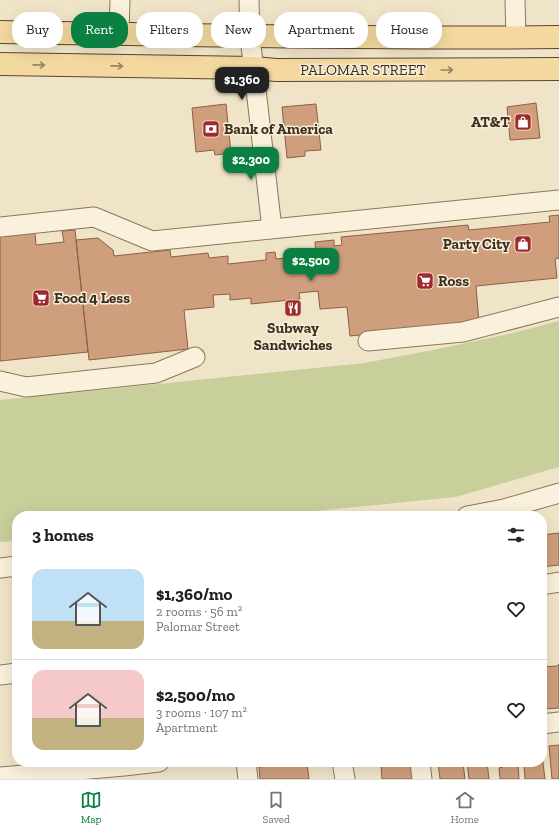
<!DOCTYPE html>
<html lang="en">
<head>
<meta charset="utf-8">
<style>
	body { margin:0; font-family:"Zilla Slab",serif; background:#f2f2f2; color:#202124; height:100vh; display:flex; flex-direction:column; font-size:15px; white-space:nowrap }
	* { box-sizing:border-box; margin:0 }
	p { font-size:13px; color:#757577 }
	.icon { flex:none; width:22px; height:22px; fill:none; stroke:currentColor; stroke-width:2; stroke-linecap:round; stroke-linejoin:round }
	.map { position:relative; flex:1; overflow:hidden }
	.details { position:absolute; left:12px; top:511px; width:535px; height:256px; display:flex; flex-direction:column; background:#fff; border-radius:16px; box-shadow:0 4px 16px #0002 }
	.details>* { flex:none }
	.top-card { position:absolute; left:12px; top:12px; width:535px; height:36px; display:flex; gap:8px }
	.price { position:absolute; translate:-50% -34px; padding:0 9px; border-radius:8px; background:#0b8043; color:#fff; font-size:13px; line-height:26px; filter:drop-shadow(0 1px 2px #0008) }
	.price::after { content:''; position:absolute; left:50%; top:24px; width:12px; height:9px; margin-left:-6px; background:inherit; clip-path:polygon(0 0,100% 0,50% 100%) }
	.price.on { background:#222; color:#fff }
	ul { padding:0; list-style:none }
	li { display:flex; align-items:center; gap:12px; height:100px; padding:0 20px }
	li+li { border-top:1px solid #e0e0e0 }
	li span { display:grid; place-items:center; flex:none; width:112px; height:80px; border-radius:12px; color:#555 }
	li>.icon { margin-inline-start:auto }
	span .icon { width:48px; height:48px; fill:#fffc; stroke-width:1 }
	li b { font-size:17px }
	h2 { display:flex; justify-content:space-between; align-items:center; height:48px; padding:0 20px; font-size:17px }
	.chip { padding:0 14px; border-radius:16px; background:#fff; box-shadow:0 4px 16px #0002; font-size:14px; line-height:36px }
	.chip.on { background:#0b8043; color:#fff }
	.dock { display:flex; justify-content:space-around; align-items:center; height:56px; border-top:1px solid #e0e0e0; background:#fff; font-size:11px; color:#757577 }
	.dock a { display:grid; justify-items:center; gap:2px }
	.dock .on { color:#0b8043 }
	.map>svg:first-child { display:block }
	.green { fill:#c9cf9b }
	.building { fill:#cf9f7d; stroke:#8d5f41 }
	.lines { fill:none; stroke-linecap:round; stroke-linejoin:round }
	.minor-casing { stroke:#8d765c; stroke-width:21 }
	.major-casing { stroke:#5b4430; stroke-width:24 }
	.minor { stroke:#faf1dc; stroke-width:19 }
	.major { stroke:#f3d9a0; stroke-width:22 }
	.oneway { stroke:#988460 }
	.labels { text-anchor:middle; stroke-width:3; stroke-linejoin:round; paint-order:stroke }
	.street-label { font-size:15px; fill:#3d2e20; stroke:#f7eed8 }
	.poi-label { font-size:15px; font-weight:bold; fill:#3d2e20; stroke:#f7eed8; text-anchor:start }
</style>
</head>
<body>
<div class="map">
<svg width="559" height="779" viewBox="0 0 559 779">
	<rect width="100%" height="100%" fill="#f0e4c8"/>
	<path class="green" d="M559,321v146l-103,30 -191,19h-248v25l-17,1v-142l364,-37 69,-13 80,-17z"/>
	<path class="building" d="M536,103l4,35 -30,2 -3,-33z
		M226,104l5,49 -16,2 -1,-5 -18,2 -4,-44z
		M316,104l5,46 -16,1v5l-18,2 -5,-51z
		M559,215v43l-4,1 2,19 -81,8 3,37 -129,13 -3,-29 -27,2 -2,-18 -19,2 1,6 -49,5v-6l-21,2v-6l-17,1 1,12 -30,3 4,39 -99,11 -13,-120 22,-2 15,12 1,6 56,-6 1,7 37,-4 1,5 19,-2v8l38,-4v-7l9,-1 1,7 40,-4 -1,-13 19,-2v6l8,-1 -1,-8 127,-12 1,5 81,-8 -1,-6z
		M75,230l13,122 -88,9v-125l35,-4 1,13 28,-3 -2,-11z
		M559,533v32l-17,2v-32z
		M559,664v44l-16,1v-42l14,-1z
		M559,745v34h-7l-3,-33z
		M542,755l3,24h-20l-1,-13 5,-1 -1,-3h14z
		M413,762l5,17h-36l-1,-14z
		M438,762h18v2l7,-1 2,16h-25z
		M467,762h20l2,17h-20z
		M503,762h8v3l7,-1 1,15h-19l-1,-11 4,-1z
		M307,763l2,16h-49l-1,-12z"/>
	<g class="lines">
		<defs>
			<path id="minor" d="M249,0l1,37 22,192
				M515,0l1,38
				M119,34l1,-34
				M0,227l94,-10 58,24 407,-41
				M368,341l95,-9 96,-25
				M0,381l26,6 130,-14 39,-16
				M467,516l37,-7 55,-16
				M0,568l17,-2
				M542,585l17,-3
				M0,675l17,-2
				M542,724l17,-2
				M246,762l2,17
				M342,762l3,17
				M420,762l2,17
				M124,766l35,-4
				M0,777l124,-11v-4"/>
			<path id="major" d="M0,32c186,3 373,7 559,5
				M0,64l254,4 22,2 283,-1"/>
		</defs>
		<use href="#minor" class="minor-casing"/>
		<use href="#major" class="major-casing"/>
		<use href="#minor" class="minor"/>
		<use href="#major" class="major"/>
	</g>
	<defs><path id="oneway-shaft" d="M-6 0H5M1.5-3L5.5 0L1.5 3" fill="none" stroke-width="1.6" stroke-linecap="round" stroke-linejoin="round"/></defs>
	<g class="oneway">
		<use href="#oneway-shaft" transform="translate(39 65) rotate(1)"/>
		<use href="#oneway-shaft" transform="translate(117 66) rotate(1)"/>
		<use href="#oneway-shaft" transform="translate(447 70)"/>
	</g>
	<defs>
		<symbol id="shop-square" viewBox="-11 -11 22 22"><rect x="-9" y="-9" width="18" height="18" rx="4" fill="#9e2a2b" stroke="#f7eed8"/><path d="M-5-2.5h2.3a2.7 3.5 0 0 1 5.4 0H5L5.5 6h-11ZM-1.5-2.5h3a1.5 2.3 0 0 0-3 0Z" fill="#fff"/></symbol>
		<symbol id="bank-square" viewBox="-11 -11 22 22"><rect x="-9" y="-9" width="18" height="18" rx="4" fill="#9e2a2b" stroke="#f7eed8"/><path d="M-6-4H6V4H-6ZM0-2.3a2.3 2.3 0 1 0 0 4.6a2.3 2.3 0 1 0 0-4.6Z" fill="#fff"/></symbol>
		<symbol id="supermarket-square" viewBox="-11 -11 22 22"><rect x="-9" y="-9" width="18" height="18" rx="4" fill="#9e2a2b" stroke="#f7eed8"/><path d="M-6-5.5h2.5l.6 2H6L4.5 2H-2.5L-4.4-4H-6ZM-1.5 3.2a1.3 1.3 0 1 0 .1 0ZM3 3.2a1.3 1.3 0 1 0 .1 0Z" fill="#fff"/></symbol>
		<symbol id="restaurant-square" viewBox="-11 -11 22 22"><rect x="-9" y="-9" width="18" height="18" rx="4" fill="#9e2a2b" stroke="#f7eed8"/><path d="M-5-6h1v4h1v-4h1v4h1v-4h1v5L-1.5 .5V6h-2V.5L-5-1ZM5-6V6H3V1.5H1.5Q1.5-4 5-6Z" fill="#fff"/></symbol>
	</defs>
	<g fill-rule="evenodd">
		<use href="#shop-square" x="513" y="112" width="20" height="20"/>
		<use href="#bank-square" x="201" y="119" width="20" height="20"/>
		<use href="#shop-square" x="513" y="234" width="20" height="20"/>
		<use href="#supermarket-square" x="415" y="271" width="20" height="20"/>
		<use href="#supermarket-square" x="31" y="288" width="20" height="20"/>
		<use href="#restaurant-square" x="283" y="298" width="20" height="20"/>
	</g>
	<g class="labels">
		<g class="street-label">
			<text x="363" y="75">PALOMAR STREET</text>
		</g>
		<g class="poi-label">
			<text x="510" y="127" text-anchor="end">AT&amp;T</text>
			<text x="224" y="134">Bank of America</text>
			<text x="510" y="249" text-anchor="end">Party City</text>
			<text x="438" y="286">Ross</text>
			<text x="54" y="303">Food 4 Less</text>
			<text x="293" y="333" text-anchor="middle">Subway<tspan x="293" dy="17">Sandwiches</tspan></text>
		</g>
	</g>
</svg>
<b class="price on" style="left:242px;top:101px">$1,360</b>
<b class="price" style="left:251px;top:181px">$2,300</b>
<b class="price" style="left:311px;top:282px">$2,500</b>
<div class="top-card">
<a class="chip">Buy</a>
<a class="chip on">Rent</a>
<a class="chip">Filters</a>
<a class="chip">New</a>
<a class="chip">Apartment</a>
<a class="chip">House</a>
</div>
<section class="details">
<h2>3 homes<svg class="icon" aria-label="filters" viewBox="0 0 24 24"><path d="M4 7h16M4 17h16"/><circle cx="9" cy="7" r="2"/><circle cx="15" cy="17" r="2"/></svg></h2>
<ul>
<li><span style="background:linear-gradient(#bfe0f5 65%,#c2b280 0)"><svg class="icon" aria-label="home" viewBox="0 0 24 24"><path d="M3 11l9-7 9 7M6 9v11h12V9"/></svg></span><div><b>$1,360/mo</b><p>2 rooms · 56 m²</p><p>Palomar Street</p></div><svg class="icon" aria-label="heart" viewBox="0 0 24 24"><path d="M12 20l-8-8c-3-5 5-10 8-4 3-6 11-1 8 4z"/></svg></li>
<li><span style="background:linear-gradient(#f6c9c9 60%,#c2b280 0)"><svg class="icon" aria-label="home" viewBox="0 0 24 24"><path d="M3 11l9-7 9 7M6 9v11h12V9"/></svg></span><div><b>$2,500/mo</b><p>3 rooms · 107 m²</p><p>Apartment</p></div><svg class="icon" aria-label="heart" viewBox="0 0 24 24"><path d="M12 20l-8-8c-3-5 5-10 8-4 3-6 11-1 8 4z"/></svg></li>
</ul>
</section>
</div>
<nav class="dock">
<a class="on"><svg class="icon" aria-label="map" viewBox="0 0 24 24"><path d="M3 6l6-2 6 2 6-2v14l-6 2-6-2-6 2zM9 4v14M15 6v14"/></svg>Map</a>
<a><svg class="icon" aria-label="saved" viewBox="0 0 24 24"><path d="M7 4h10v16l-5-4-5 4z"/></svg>Saved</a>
<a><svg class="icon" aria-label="home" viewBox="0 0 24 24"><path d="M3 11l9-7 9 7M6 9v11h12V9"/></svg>Home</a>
</nav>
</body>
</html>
